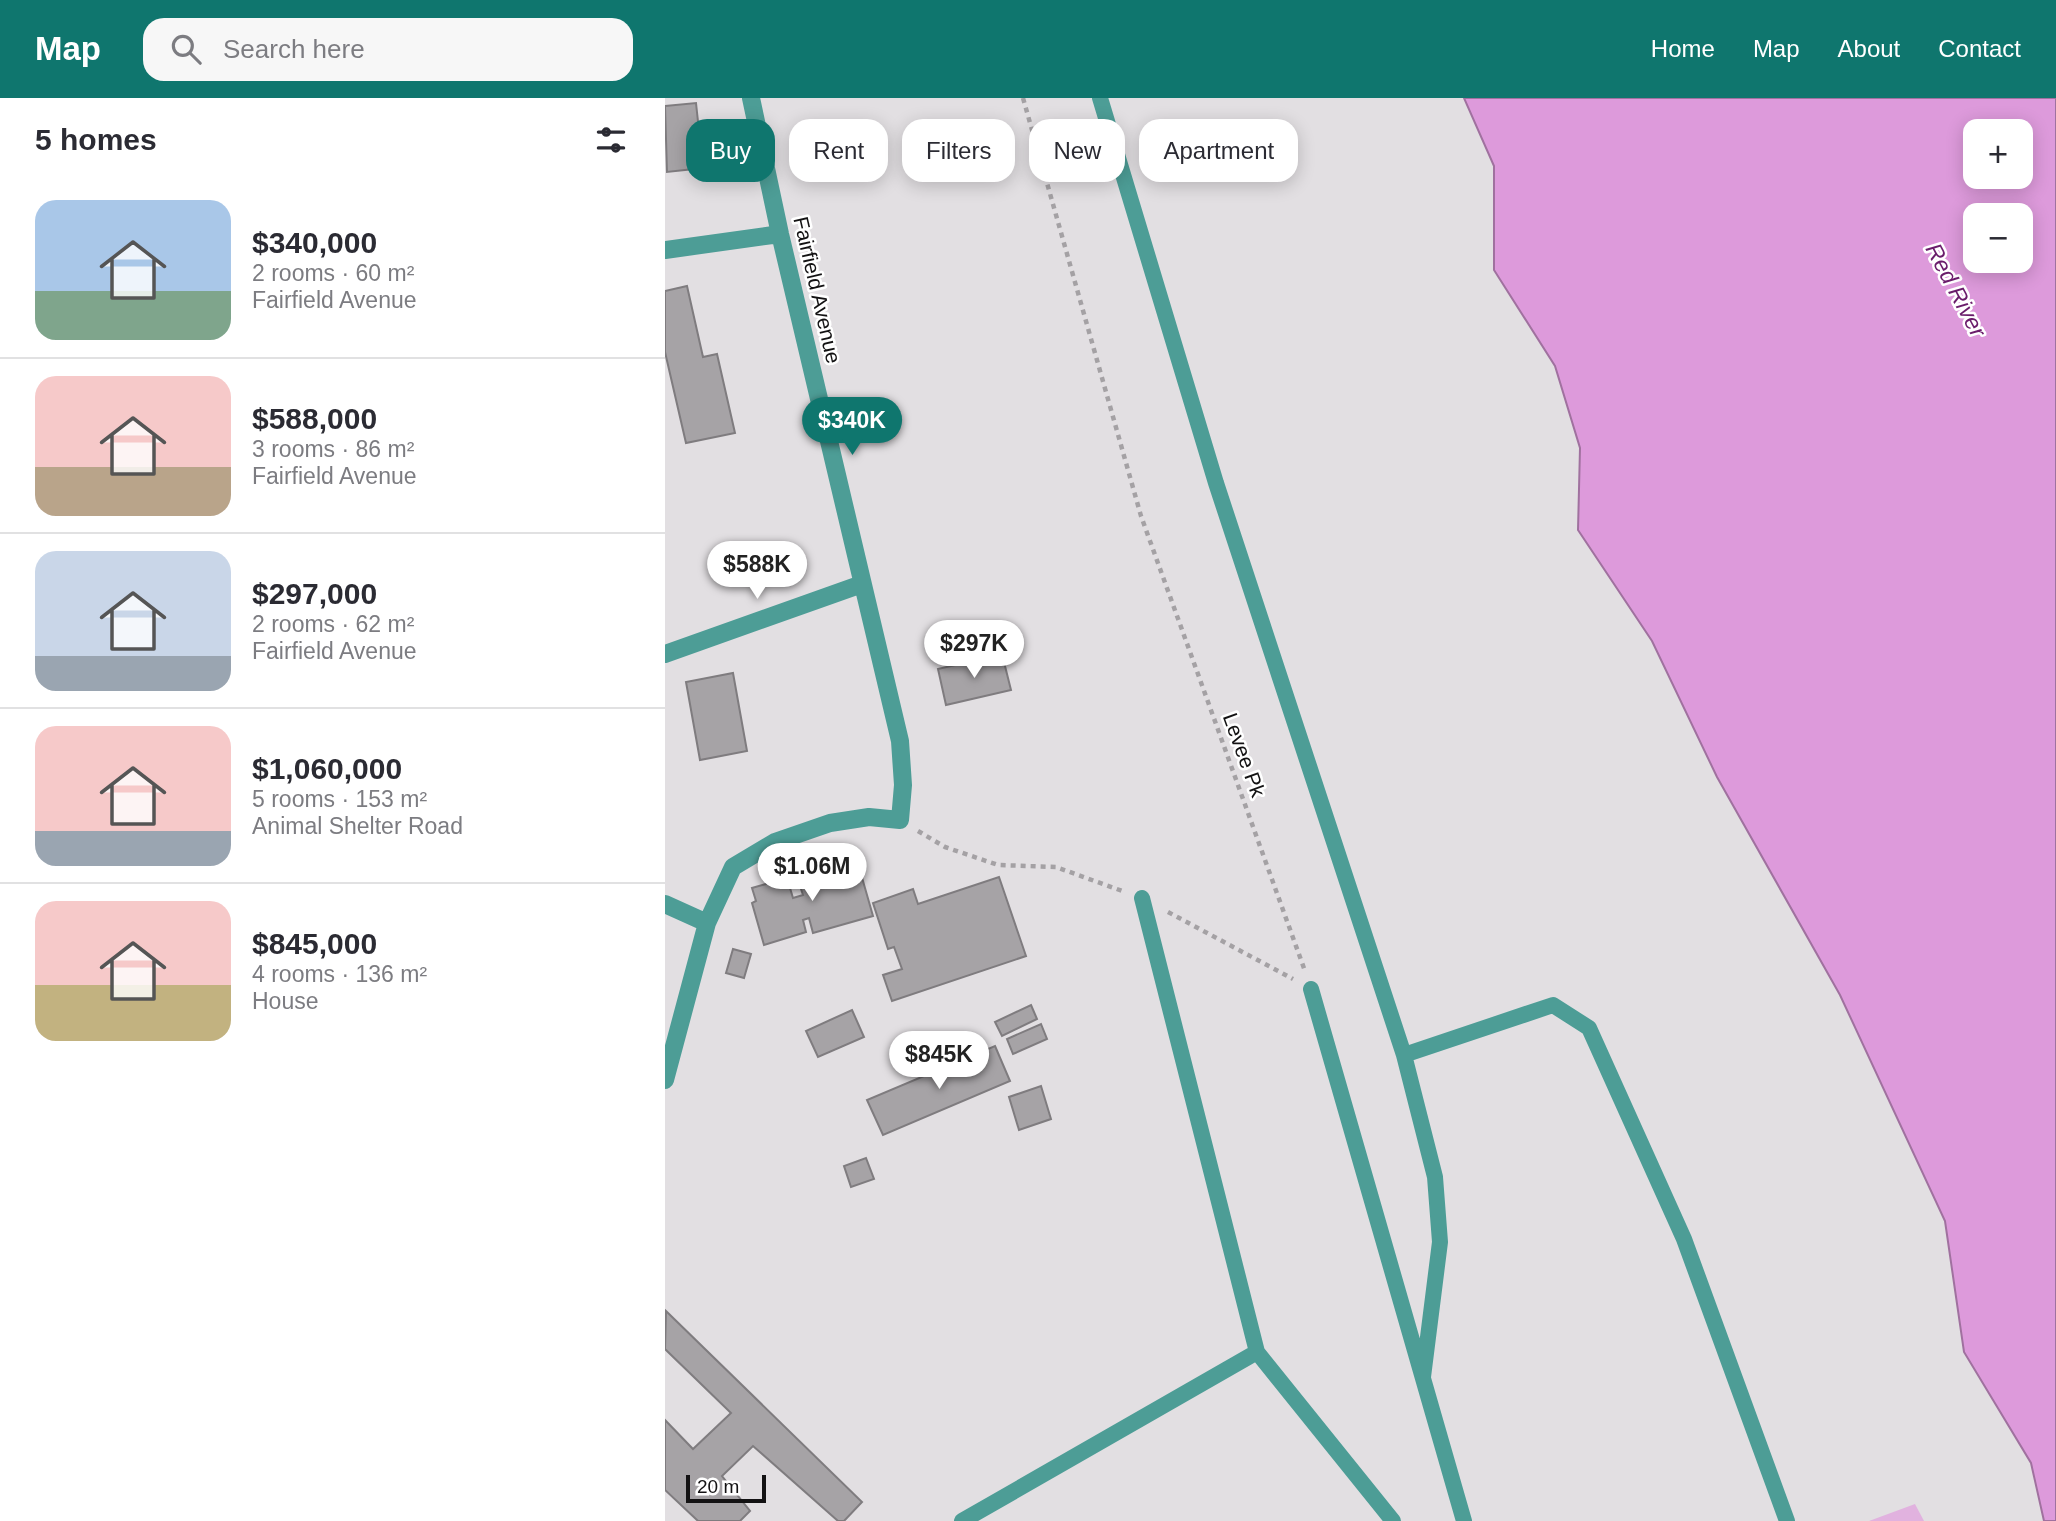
<!DOCTYPE html>
<html lang="en">
<head>
<meta charset="utf-8">
<style>
	body { margin:0; font-family:Helvetica,sans-serif; background:#f7f7f7; color:#2b2b33; height:100vh; display:flex; flex-direction:column; font-size:26px; white-space:nowrap }
	* { box-sizing:border-box; margin:0 }
	p { font-size:23px; color:#7c7c81 }
	.icon { flex:none; width:38px; height:38px; fill:none; stroke:currentColor; stroke-width:2; stroke-linecap:round; stroke-linejoin:round }
	.map { position:relative; flex:1; overflow:hidden }
	.side { display:flex; flex-direction:column; background:#fff; width:665px }
	.side>* { flex:none }
	.hud { position:absolute; left:21px; top:21px; width:665px; height:63px; display:flex; gap:14px }
	.tools { position:absolute; left:1298px; top:21px; display:grid; gap:14px }
	.tools a { display:grid; place-items:center; width:70px; height:70px; border-radius:14px; background:#fff; box-shadow:0 4px 18px #0003; font-size:35px }
	.scale { position:absolute; left:21px; bottom:18px; width:80px; box-sizing:border-box; padding-left:7px; border:4px solid #131213; border-top:0; font-size:19px; line-height:24px; white-space:nowrap; color:#131213; -webkit-text-stroke:5px #fff; paint-order:stroke }
	.price { position:absolute; translate:-50% -60px; padding:0 16px; border-radius:24px; background:#fff; color:#222; font-size:23px; line-height:46px; filter:drop-shadow(0 2px 4px #0008) }
	.price::after { content:''; position:absolute; left:50%; top:42px; width:21px; height:16px; margin-left:-10px; background:inherit; clip-path:polygon(0 0,100% 0,50% 100%) }
	.price.current { background:#0f766e; color:#fff }
	ul { padding:0; list-style:none }
	li { display:flex; align-items:center; gap:21px; height:175px; padding:0 35px }
	li+li { border-top:2px solid #e1e1e2 }
	li span { display:grid; place-items:center; flex:none; width:196px; height:140px; border-radius:21px; color:#555 }
	li>.icon { margin-inline-start:auto }
	span .icon { width:84px; height:84px; fill:#fffc; stroke-width:1 }
	li b { font-size:30px }
	h2 { display:flex; justify-content:space-between; align-items:center; height:84px; padding:0 35px; font-size:30px }
	.chip { padding:0 24px; border-radius:21px; background:#fff; box-shadow:0 4px 18px #0003; font-size:24px; line-height:63px }
	.chip.current { background:#0f766e; color:#fff }
	header { display:flex; align-items:center; gap:42px; box-sizing:border-box; height:98px; padding:0 35px; background:#0f766e; color:#fff }
	header strong { font-size:33px }
	nav { display:flex; gap:38px; margin-inline-start:auto; font-size:24px }
	.search { width:490px; height:63px; background:#f7f7f7; display:flex; align-items:center; gap:18px; box-sizing:border-box; padding:0 24px; border-radius:21px; color:#7c7c81; font-size:26px }
	main { display:flex; flex:1; min-height:0 }
	.map>svg:first-child { display:block }
	.green { fill:#e1b2df }
	.water { fill:#dd9adb; stroke:#a0719f; stroke-width:2; fill-rule:evenodd }
	.building { fill:#a6a3a6; stroke:#7f7c7f; stroke-width:2 }
	.lines { fill:none; stroke-linecap:round; stroke-linejoin:round }
	.path { stroke:#a4a1a4; stroke-width:4.5; stroke-dasharray:5 5; stroke-linecap:butt }
	.lane { stroke:#4d9d96; stroke-width:16 }
	.street { stroke:#4d9d96; stroke-width:18 }
	.labels { text-anchor:middle; stroke-width:5; stroke-linejoin:round; paint-order:stroke }
	.street-label { font-size:21px; fill:#131213; stroke:#fff }
	.water-label { font-size:23px; font-style:italic; fill:#6a1c6b; stroke:#fff }
</style>
</head>
<body>
<header>
<strong>Map</strong>
<div class="search"><svg class="icon" aria-label="search" viewBox="0 0 24 24"><circle cx="10" cy="10" r="6"/><path d="M15 15l6 6"/></svg>Search here</div>
<nav><a>Home</a><a>Map</a><a>About</a><a>Contact</a></nav>
</header>
<main>
<section class="side">
<h2>5 homes<svg class="icon" aria-label="filters" viewBox="0 0 24 24"><path d="M4 7h16M4 17h16"/><circle cx="9" cy="7" r="2"/><circle cx="15" cy="17" r="2"/></svg></h2>
<ul>
<li><span style="background:linear-gradient(#a9c7e8 65%,#7fa58c 0)"><svg class="icon" aria-label="home" viewBox="0 0 24 24"><path d="M3 11l9-7 9 7M6 9v11h12V9"/></svg></span><div><b>$340,000</b><p>2 rooms · 60 m²</p><p>Fairfield Avenue</p></div></li>
<li><span style="background:linear-gradient(#f6c9c9 65%,#b9a48a 0)"><svg class="icon" aria-label="home" viewBox="0 0 24 24"><path d="M3 11l9-7 9 7M6 9v11h12V9"/></svg></span><div><b>$588,000</b><p>3 rooms · 86 m²</p><p>Fairfield Avenue</p></div></li>
<li><span style="background:linear-gradient(#c9d6e8 75%,#9aa5b1 0)"><svg class="icon" aria-label="home" viewBox="0 0 24 24"><path d="M3 11l9-7 9 7M6 9v11h12V9"/></svg></span><div><b>$297,000</b><p>2 rooms · 62 m²</p><p>Fairfield Avenue</p></div></li>
<li><span style="background:linear-gradient(#f6c9c9 75%,#9aa5b1 0)"><svg class="icon" aria-label="home" viewBox="0 0 24 24"><path d="M3 11l9-7 9 7M6 9v11h12V9"/></svg></span><div><b>$1,060,000</b><p>5 rooms · 153 m²</p><p>Animal Shelter Road</p></div></li>
<li><span style="background:linear-gradient(#f6c9c9 60%,#c2b280 0)"><svg class="icon" aria-label="home" viewBox="0 0 24 24"><path d="M3 11l9-7 9 7M6 9v11h12V9"/></svg></span><div><b>$845,000</b><p>4 rooms · 136 m²</p><p>House</p></div></li>
</ul>
</section>
<div class="map">
<svg width="1391" height="1423" viewBox="0 0 1391 1423">
	<rect width="100%" height="100%" fill="#e2dfe2"/>
	<path class="green" d="M1250,1406l9,17h-55z"/>
	<path class="water" d="M799,0h592v1423h-12l-13,-58 -67,-111 -19,-131 -105,-226 -123,-218 -65,-136 -74,-111 2,-82 -25,-82 -61,-96v-104zM1311,33h45v46h-45zM1311,117h45v46h-45z"/>
	<path class="building" d="M31,5l7,65 -36,4 -2,-66z
		M22,188l16,71 14,-3 18,79 -49,10 -21,-91v-61z
		M337,556l9,36 -65,15 -8,-36z
		M68,575l14,78 -47,9 -14,-78z
		M192,762l16,56 -60,17 -4,-15 -6,2 3,12 -42,13 -12,-42 4,-2 -4,-13 35,-10 6,20 10,-3 -6,-18z
		M334,779l27,79 -134,45 -9,-26 19,-6 -8,-22 -6,2 -15,-46 40,-14 5,15z
		M68,851l18,5 -7,24 -18,-5z
		M366,907l6,14 -35,17 -7,-14z
		M187,912l12,27 -46,20 -12,-26z
		M376,926l6,15 -34,15 -6,-15z
		M330,948l15,35 -127,54 -16,-35z
		M376,988l10,33 -32,11 -10,-33z
		M201,1060l8,21 -23,8 -7,-21z
		M1,1213l196,191 -18,19h-6l-85,-75 -31,30 28,35 -10,10h-42l-33,-31v-70l28,29 38,-36 -66,-64z"/>
	<g class="lines">
		<path class="path" d="M358,0l118,418 164,455
			M253,733l27,16 53,18 58,2 69,25
			M503,814l125,67"/>
		<path class="lane" d="M435,0l116,385 188,572 31,122 5,65 -17,135
			M477,800l115,454
			M646,891l153,532
			M739,957l149,-50 36,23 95,211 103,282
			M297,1423l295,-169 136,169"/>
		<path class="street" d="M0,152l115,-16
			M0,556l197,-70
			M0,806l42,19
			M0,982l42,-157 26,-56 42,-25 55,-19 39,-6 31,3 3,-35 -3,-44 -120,-507 -29,-136"/>
	</g>
	<g class="labels">
		<g class="street-label">
			<text transform="translate(152 192) rotate(77)" y="7">Fairfield Avenue</text>
			<text transform="translate(579 657) rotate(70)" y="7">Levee Pk</text>
		</g>
		<g class="water-label">
			<text transform="translate(1291 192) rotate(62)" y="8">Red River</text>
		</g>
	</g>
</svg>
<div class="tools">
<a>+</a>
<a>−</a>
</div>
<div class="scale">20 m</div>
<b class="price current" style="left:187px;top:359px">$340K</b>
<b class="price" style="left:92px;top:503px">$588K</b>
<b class="price" style="left:309px;top:582px">$297K</b>
<b class="price" style="left:147px;top:805px">$1.06M</b>
<b class="price" style="left:274px;top:993px">$845K</b>
<div class="hud">
<a class="chip current">Buy</a>
<a class="chip">Rent</a>
<a class="chip">Filters</a>
<a class="chip">New</a>
<a class="chip">Apartment</a>
</div>
</div>
</main>
</body>
</html>
